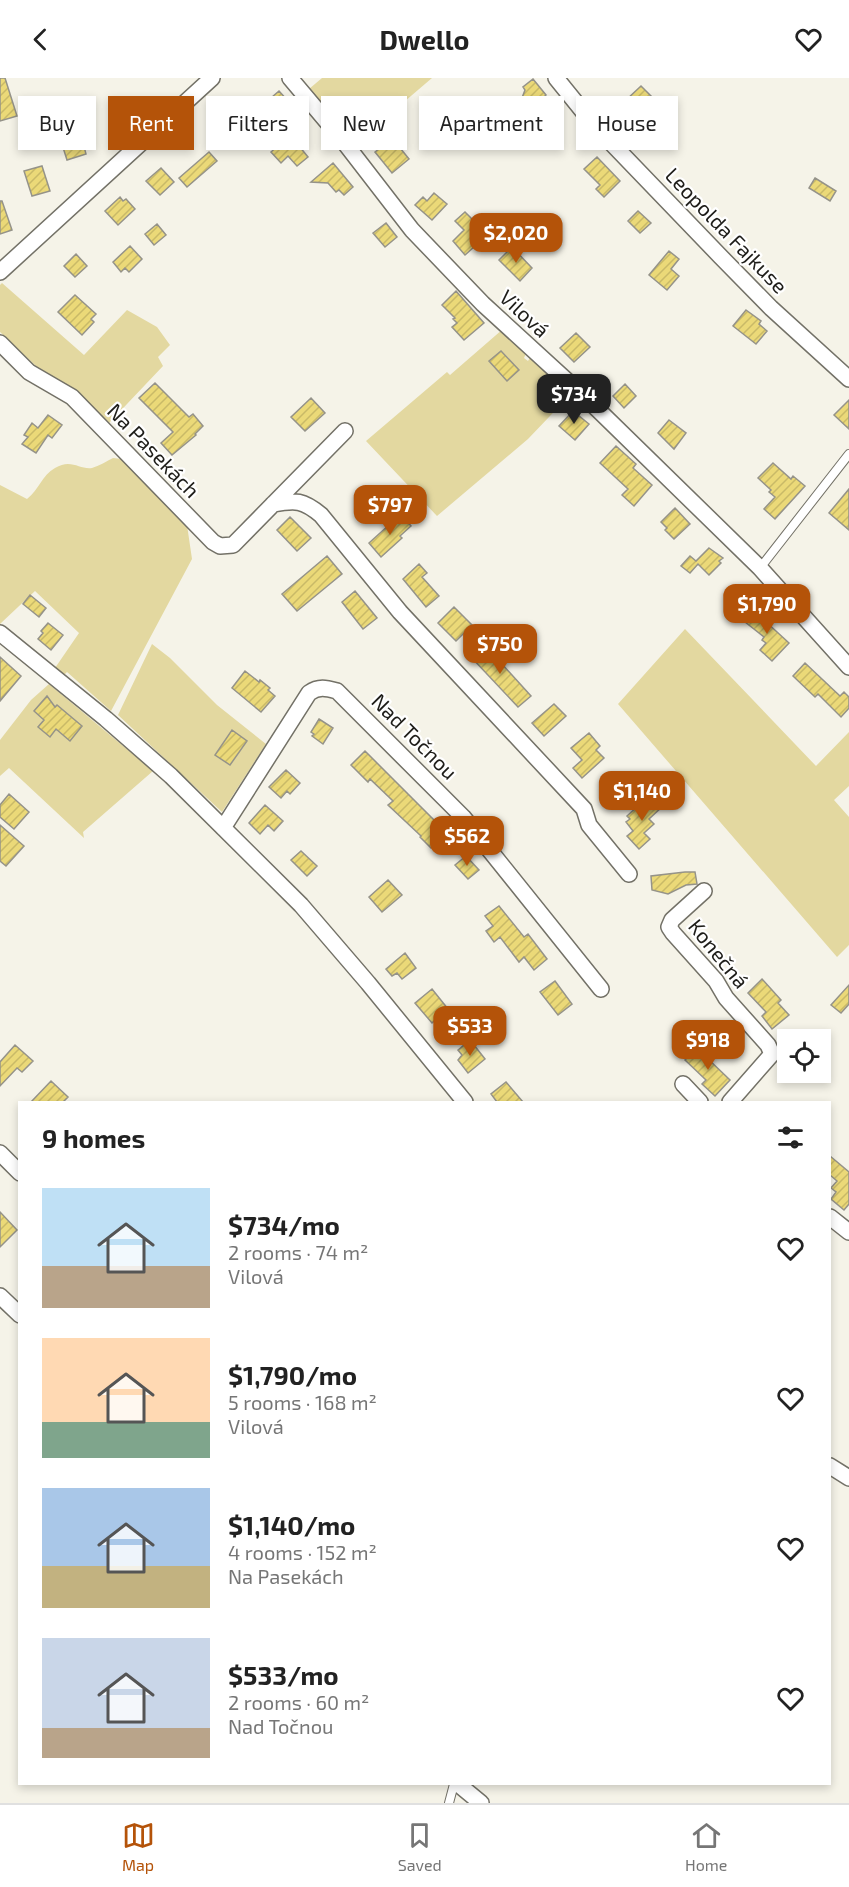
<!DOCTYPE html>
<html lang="en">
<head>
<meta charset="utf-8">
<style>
	body { margin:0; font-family:"Exo 2",sans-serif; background:#f6f6f6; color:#222; height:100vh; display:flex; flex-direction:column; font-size:22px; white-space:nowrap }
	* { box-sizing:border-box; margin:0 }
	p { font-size:20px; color:#767676 }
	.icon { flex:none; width:33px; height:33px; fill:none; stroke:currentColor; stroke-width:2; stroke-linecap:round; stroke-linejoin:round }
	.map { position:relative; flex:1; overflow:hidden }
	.drawer { position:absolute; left:18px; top:1023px; width:813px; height:684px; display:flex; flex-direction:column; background:#fff; border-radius:0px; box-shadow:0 3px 9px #0003 }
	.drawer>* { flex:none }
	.guide { position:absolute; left:18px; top:18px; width:813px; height:54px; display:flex; gap:12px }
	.fabs { position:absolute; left:777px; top:951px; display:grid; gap:12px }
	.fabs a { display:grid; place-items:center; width:54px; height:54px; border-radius:0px; background:#fff; box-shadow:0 3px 9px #0003; font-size:30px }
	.price { position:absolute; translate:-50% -51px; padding:0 14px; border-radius:12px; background:#b45309; color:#fff; font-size:20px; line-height:39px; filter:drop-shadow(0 2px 3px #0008) }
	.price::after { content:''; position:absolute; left:50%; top:36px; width:18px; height:14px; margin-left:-9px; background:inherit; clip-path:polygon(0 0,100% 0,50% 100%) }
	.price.selected { background:#222; color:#fff }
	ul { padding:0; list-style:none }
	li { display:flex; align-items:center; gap:18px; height:150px; padding:0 24px }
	li span { display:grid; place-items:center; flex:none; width:168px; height:120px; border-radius:0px; color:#555 }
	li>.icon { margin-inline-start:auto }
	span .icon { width:72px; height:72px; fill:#fffc; stroke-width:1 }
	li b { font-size:26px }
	h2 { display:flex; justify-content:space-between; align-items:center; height:72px; padding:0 24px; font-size:26px }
	.pill { padding:0 21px; border-radius:0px; background:#fff; box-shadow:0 3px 9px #0003; font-size:21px; line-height:54px }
	.pill.selected { background:#b45309; color:#fff }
	header { display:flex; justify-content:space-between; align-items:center; height:78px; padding:0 24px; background:#fff; font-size:27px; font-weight:700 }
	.dock { display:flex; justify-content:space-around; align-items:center; height:84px; border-top:2px solid #e0e0e0; background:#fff; font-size:16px; color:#767676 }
	.dock a { display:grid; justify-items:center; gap:3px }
	.dock .selected { color:#b45309 }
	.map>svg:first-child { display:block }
	.green { fill:#e3d8a0 }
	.building { fill:url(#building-hatch); stroke:#959389; stroke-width:1.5 }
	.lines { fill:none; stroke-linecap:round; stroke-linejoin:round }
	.service-casing { stroke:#737167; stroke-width:10 }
	.minor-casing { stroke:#737167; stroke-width:18 }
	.service { stroke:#fff; stroke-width:8 }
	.minor { stroke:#fff; stroke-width:15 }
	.labels { text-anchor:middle; stroke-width:4.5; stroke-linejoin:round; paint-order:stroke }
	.street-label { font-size:21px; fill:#1e1d19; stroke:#fff }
</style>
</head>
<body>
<header><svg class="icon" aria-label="back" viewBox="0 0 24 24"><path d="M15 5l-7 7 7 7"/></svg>Dwello<svg class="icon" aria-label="heart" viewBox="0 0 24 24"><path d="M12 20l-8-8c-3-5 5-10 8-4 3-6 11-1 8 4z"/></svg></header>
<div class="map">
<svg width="849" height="1725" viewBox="0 0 849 1725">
	<defs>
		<pattern id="building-hatch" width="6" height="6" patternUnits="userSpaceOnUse" patternTransform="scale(1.5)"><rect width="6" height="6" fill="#ebd978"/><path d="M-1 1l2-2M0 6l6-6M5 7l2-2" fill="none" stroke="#c9ba67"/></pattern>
	</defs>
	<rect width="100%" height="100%" fill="#f5f3e8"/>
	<path class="green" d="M322,0h110l-76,65 -47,-54z
		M2,205l82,72 43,-45 30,17 13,18 -12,12 5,9 -54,57 -29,-28 -42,-27 -38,-36v-47z
		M503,251l24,22 -3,7 4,3 3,-5 40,38 -43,45 -91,77 -71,-75 81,-69 3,3z
		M113,380l9,1 65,66 5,34 -81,152 -44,-39 -5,5 -7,-9 24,-35 -44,-42 -35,33v-139l27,14c12,-9 15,-24 28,-31 16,-10 25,2 37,0 7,-2 15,-7 21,-10z
		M685,551l131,137 33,-34v54l-15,14 15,17v128l-12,12 -219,-253z
		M152,566l18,14 47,47 49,39 -44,68 -104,-97z
		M49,606l104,87 -70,61 1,6 -75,-70 -9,8v-36l31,-40z"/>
	<path class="building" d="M0,0h5l12,38 -17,5z
		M533,1l13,16 -2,2 4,5 -10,9 -5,-6 -2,3 -4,-6 -7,1 5,-13 -2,-3z
		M641,8l12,12 -17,16 -11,-13z
		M279,13l17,19 -18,15 -10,-12 2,-2 -6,-7z
		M81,57l5,19 -19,6 -6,-19z
		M290,57l18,22 -11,9 -9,-10 -7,7 -10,-11z
		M392,60l17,21 -17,14 -17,-21z
		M209,74l8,9 -30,26 -8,-9z
		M597,79l23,24 -16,16 -8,-8 4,-4 -16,-16z
		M333,85l20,24 -9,8 -5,-5 -3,2 -8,-9 -17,-1z
		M42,88l8,25 -18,5 -8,-25z
		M161,90l13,14 -14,13 -14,-14z
		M815,100l21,13 -6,10 -21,-13z
		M434,115l13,11 -15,16 -17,-15 8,-8 4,4z
		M120,119l3,4 3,-2 9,10 -17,16 -13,-14z
		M0,123h2l10,29 -12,4z
		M638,133l13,12 -11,10 -12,-12z
		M465,134l9,9 -3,3 13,14 -19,17 -12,-14 11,-11 -9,-9z
		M386,145l11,14 -12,10 -12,-14z
		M157,146l9,11 -12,10 -9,-11z
		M130,168l12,13 -13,13 -4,-4 -4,4 -8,-10z
		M512,169l20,21 -12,13 -21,-21z
		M669,173l10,8 -8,10 8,7 -12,14 -18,-15z
		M76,176l11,12 -12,11 -11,-11z
		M456,213l28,32 -20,17 -12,-13 5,-4 -4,-4 2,-1 -13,-13z
		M75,217l21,19 -5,5 3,3 -12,13 -24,-23z
		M746,232l15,11 -2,3 8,7 -11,13 -23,-18z
		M576,255l14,14 -16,15 -14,-14z
		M501,273l18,19 -12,11 -18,-20z
		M155,305l34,34 4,-3 10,12 -8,8 1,1 -24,20 -11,-12 12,-11 -34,-34z
		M625,306l11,12 -12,12 -11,-12z
		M311,320l14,15 -20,18 -14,-14z
		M849,322v29l-15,-14z
		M573,333l16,13 -14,16 -16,-14z
		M48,337l14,10 -10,13 -4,-3 -12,18 -14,-9 6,-7 -4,-2 8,-12 6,5z
		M669,342l17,13 -12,16 -16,-16z
		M616,368l20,18 -3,4 19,17 -18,21 -12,-11 6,-6 -28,-26z
		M773,385l18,16 2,-3 12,10 -30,33 -11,-10 11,-12 -6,-5 2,-2 -13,-12z
		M849,411v41l-20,-17z
		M675,430l15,16 -16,15 -9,-9 2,-2 -6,-6z
		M401,436l10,12 -11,10 2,2 -21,19 -12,-14z
		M290,439l21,21 -14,13 -20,-21z
		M709,470l14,10 -4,3 2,2 -12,12 -11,-11 -8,9 -9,-7 9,-10 6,5z
		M327,478l15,18 -45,37 -15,-17z
		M419,486l8,9 -5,4 17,19 -13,11 -23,-28z
		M355,513l22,27 -14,11 -21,-27z
		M30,517l16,13 -7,9 -16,-13z
		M454,529l18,18 -16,16 -18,-18z
		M757,531l10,8 -3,3 25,23 -17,18 -12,-11 6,-7 -4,-3 2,-3 -19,-15z
		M48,545l15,12 -12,15 -13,-11 5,-6 -2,-2z
		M486,565l17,18 -2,2 30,33 -13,11 -47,-50z
		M0,579l21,19 -21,25z
		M805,585l35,33 4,-4 5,5v11l-8,9 -23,-23 -3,3 -22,-21z
		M245,593l14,11 1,-2 10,8 -2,2 7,6 -14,16 -29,-24z
		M47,618l8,11 2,-2 25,21 -12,15 -14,-12 -6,8 -12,-10 6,-7 -10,-9z
		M554,626l12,12 -22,20 -12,-13z
		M319,641l14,9 -10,16 -11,-8 2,-2 -3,-2z
		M232,652l15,11 -17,24 -15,-10z
		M589,655l11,13 -4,4 8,8 -22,20 -9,-10 9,-8 -11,-12z
		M365,673l82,82 -16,15 -11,-11 1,-1 -33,-31 5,-4 -23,-22 -2,3 -17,-17z
		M286,692l14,13 -10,11 -3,-3 -6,7 -12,-11z
		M9,716l20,18 -15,17 -14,-12v-12z
		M654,720l8,9 -13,12 5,5 -10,9 6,6 -11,10 -12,-13 6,-5 -7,-9 4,-3 -3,-3 11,-10 3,3z
		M265,727l18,16 -9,10 -6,-6 -8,9 -11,-11z
		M0,747l24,21 -18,20 -6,-5z
		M301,773l16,15 -10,10 -16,-16z
		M466,778l13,14 -11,9 -13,-14z
		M685,794h10l2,12 -11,1 -18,9 -16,-4 -1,-14z
		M388,802l14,15 -20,17 -13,-15z
		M499,828l25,31 4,-3 19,25 -13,11 -10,-13 -5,5 -19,-25 -6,5 -8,-11 7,-5 -8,-10z
		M405,875l11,15 -14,11 -5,-6 -5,3 -6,-7z
		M762,901l19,21 -3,3 11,12 -17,14 -10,-13 4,-4 -18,-19z
		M555,903l17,23 -14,11 -18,-23z
		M849,907v19l-8,9 -10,-8z
		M432,911l16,20 -16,14 -17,-20z
		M458,941l13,15 -8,7 -13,-15z
		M470,962l15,19 -17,14 -10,-13 4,-5 -4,-5z
		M15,967l18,16 -11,11 -5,-4 -17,18v-24z
		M699,968l8,7 -3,2 26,25 -15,16 -13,-12 4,-4 -21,-20z
		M51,1003l17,16 -5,5h-32z
		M506,1004l17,20h-26l-6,-8z
		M830,1078l19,16v32l-5,6 -13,-11 5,-7 -5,-4 6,-7 -7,-6z
		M0,1134l17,18 -17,17z"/>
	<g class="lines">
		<defs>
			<path id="service" d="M760,490l89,-114
				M449,1725l5,-19"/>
			<path id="minor" d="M290,0l54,64 68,88 71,74 106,97 171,167 89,99
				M556,0l38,47 126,131 51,52 78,71
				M0,194l212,-194
				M0,265l29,29 43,25 141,145 7,4 13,-1 112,-114
				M273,426c23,-4 30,-4 48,11l79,97 184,197 5,16 40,49
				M0,555l106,86 65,57 130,129 67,78 97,119
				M223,750l86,-135c10,-7 17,-5 28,-2l126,126 138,172
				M704,813l-32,29 -3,7 4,6 43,48 10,17 42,47 4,9 -42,48
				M683,1006l17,18
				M0,1075l20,20
				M830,1139l19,15
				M0,1218l20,19
				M830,1388l19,12
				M458,1706l23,19"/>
		</defs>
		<use href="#service" class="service-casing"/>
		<use href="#minor" class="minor-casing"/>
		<use href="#service" class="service"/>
		<use href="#minor" class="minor"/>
	</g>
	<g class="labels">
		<g class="street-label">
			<text transform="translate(726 153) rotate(46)" y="7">Leopolda Fajkuse</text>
			<text transform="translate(524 236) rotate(43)" y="7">Vilová</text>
			<text transform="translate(153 373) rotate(46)" y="7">Na Pasekách</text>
			<text transform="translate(414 659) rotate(45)" y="7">Nad Točnou</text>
			<text transform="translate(718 876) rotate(51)" y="7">Konečná</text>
		</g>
	</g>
</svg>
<div class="fabs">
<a><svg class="icon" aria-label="locate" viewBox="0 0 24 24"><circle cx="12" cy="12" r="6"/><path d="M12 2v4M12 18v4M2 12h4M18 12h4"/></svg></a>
</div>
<b class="price" style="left:516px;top:186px">$2,020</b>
<b class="price selected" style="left:574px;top:347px">$734</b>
<b class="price" style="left:390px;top:458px">$797</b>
<b class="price" style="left:767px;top:557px">$1,790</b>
<b class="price" style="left:500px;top:597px">$750</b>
<b class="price" style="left:642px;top:744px">$1,140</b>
<b class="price" style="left:467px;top:789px">$562</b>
<b class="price" style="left:470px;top:979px">$533</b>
<b class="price" style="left:708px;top:993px">$918</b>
<div class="guide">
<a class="pill">Buy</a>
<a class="pill selected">Rent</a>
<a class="pill">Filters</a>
<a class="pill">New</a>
<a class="pill">Apartment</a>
<a class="pill">House</a>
</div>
<section class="drawer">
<h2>9 homes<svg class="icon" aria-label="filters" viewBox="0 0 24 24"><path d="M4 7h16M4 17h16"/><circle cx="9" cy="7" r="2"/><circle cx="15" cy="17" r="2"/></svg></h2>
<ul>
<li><span style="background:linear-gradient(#bfe0f5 65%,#b9a48a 0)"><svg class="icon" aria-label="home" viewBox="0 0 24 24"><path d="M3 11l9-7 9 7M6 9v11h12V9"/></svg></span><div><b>$734/mo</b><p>2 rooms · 74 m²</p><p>Vilová</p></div><svg class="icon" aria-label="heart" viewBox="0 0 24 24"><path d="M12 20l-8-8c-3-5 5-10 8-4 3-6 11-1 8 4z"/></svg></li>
<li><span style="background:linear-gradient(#ffd9b3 70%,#7fa58c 0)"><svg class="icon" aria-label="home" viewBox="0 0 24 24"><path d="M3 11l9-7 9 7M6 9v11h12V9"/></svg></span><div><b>$1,790/mo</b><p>5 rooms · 168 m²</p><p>Vilová</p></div><svg class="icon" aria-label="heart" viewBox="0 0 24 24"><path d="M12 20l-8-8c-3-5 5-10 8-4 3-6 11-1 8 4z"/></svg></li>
<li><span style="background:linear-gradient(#a9c7e8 65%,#c2b280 0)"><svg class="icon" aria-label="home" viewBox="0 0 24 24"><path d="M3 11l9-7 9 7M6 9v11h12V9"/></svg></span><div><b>$1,140/mo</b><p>4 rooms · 152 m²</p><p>Na Pasekách</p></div><svg class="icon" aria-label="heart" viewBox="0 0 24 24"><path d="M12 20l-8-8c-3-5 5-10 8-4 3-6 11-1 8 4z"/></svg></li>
<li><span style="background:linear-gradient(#c9d6e8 75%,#b9a48a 0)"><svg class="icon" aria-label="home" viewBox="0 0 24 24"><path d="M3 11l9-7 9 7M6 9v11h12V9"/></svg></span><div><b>$533/mo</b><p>2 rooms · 60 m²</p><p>Nad Točnou</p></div><svg class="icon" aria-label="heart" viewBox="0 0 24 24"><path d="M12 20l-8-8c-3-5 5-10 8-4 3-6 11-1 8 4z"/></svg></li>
</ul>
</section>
</div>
<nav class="dock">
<a class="selected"><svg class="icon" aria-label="map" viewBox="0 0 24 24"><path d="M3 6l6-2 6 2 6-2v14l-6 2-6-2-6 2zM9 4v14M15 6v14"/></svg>Map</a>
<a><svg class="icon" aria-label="saved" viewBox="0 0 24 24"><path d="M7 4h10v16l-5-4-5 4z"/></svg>Saved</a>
<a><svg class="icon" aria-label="home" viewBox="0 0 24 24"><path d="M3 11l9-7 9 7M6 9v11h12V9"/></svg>Home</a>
</nav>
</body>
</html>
